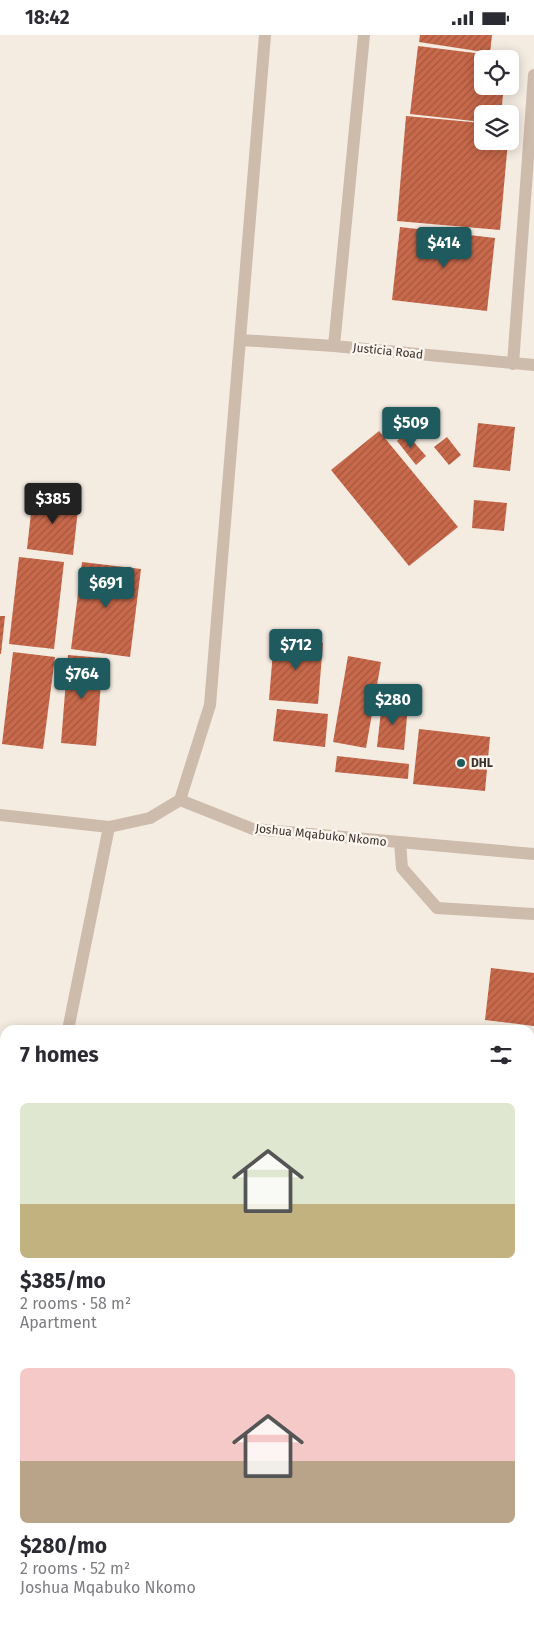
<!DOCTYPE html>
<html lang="en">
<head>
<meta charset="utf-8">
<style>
	body { margin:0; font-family:"Fira Sans",sans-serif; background:#f7f7f7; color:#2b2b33; height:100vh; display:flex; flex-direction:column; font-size:19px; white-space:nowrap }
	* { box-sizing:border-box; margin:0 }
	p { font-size:16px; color:#7c7c81 }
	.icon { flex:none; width:28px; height:28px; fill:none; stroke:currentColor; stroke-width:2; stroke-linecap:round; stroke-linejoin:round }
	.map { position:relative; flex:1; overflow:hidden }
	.drawer { position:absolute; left:0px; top:990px; width:535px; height:601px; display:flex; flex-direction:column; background:#fff; border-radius:15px 15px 0 0; box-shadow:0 2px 12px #0003 }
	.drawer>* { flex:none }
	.tools { position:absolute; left:474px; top:15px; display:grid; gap:10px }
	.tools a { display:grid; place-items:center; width:45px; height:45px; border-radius:8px; background:#fff; box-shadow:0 2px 12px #0003; font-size:25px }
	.price { position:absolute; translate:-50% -42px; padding:0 11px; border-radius:5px; background:#1f5a5e; color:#fff; font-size:16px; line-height:32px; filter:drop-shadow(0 1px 2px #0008) }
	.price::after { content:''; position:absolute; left:50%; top:30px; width:15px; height:11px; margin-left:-8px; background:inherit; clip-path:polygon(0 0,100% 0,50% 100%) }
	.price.selected { background:#222; color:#fff }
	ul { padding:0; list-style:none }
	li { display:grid; align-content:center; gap:10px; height:265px; padding:0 20px }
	li span { display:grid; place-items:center; height:155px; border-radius:8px; color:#555 }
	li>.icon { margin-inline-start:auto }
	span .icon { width:90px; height:90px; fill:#fffc; stroke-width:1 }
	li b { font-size:21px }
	h2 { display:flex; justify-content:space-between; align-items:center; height:60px; padding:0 20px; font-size:21px }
	.status { display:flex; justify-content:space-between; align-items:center; height:35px; padding:0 25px; background:#fff; direction:ltr }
	.status svg { height:14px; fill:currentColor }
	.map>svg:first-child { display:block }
	.building { fill:url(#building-hatch) }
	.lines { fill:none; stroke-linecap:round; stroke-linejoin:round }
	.minor { stroke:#cdbbac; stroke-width:12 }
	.poi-dot { fill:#1f5a5e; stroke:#fbf5ee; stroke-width:2 }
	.labels { text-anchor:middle; stroke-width:5; stroke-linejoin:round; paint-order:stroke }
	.street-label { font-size:12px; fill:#3b302b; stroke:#fbf5ee }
	.poi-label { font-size:12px; font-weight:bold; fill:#3b302b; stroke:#fbf5ee; text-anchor:start }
</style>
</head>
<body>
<div class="status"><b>18:42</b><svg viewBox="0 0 49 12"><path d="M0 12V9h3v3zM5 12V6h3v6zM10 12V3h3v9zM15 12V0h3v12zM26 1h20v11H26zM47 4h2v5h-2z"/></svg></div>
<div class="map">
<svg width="534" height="1591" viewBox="0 0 534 1591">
	<defs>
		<pattern id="building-hatch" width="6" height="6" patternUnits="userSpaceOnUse" patternTransform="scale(1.25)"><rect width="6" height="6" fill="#c8694b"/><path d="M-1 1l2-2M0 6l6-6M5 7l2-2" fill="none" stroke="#a4573f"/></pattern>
	</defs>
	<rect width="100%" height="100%" fill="#f4ebe1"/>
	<path class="building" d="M420,0h72l-2,18 -71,-11z
		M418,11l89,11v2h-25v27h22l-3,28h-19v8l-72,-8z
		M406,81l76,7v18h26l-8,89 -103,-9z
		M400,192l95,11 -8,73 -95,-11z
		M478,388l37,4 -5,44 -37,-4z
		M379,396l79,96 -49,39 -78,-96z
		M406,398l20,23 -10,9 -19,-24z
		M447,402l14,18 -12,10 -15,-18z
		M33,460l46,5 -6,55 -46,-6z
		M474,465l33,3 -3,28 -32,-3z
		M19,522l45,5 -10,87 -45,-5z
		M82,527l59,7 -11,88 -59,-8z
		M0,581h5l-4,38h-1z
		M274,604l49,4 -5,61 -49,-4z
		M13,617l42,5 -12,92 -41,-5z
		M68,620l35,3 -7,88 -35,-3z
		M348,621l33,6 -15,86 -33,-6z
		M382,667l26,3 -4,45 -27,-3z
		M277,674l51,5 -3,33 -52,-6z
		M419,694l71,8 -5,54 -72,-7z
		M337,721l72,8 -1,15 -73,-7z
		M491,933l43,5v53l-49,-6z
		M451,1586h39l4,5h-49z"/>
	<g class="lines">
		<path class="minor" d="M241,305l93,6 200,19
			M334,311l30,-311
			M513,329l21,-289
			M180,765l30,-95 55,-670
			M180,765l73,29 281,25
			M0,780l109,12 41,-9 30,-18
			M400,807l2,26 35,40 97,6
			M68,995l41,-203
			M530,1076h4
			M0,1258l5,-13
			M0,1295l5,6
			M530,1314h4
			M52,1591l6,-5"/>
	</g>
	<circle class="poi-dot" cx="461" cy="728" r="5"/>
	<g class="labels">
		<g class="street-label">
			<text transform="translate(388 316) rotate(6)" y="4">Justicia Road</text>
			<text transform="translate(321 800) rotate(6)" y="4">Joshua Mqabuko Nkomo</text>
		</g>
		<g class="poi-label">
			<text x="471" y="732">DHL</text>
		</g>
	</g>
</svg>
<div class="tools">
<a><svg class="icon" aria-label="locate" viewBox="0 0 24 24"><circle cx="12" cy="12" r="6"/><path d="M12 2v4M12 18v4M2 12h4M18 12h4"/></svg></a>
<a><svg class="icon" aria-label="layers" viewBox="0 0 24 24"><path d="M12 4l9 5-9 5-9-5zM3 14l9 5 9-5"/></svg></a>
</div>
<b class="price" style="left:444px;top:234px">$414</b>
<b class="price" style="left:411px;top:414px">$509</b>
<b class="price selected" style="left:53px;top:490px">$385</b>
<b class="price" style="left:106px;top:574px">$691</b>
<b class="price" style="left:296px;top:636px">$712</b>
<b class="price" style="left:82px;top:665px">$764</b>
<b class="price" style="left:393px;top:691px">$280</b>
<section class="drawer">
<h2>7 homes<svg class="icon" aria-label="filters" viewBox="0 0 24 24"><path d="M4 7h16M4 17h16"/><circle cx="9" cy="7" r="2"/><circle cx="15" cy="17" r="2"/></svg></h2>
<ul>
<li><span style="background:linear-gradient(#dfe7d0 65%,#c2b280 0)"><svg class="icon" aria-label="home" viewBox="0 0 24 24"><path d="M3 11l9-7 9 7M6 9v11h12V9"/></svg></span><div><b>$385/mo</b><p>2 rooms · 58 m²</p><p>Apartment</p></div></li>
<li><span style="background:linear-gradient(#f6c9c9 60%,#b9a48a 0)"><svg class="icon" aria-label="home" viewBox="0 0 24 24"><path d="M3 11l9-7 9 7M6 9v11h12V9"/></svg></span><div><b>$280/mo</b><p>2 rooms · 52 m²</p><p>Joshua Mqabuko Nkomo</p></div></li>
</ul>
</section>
</div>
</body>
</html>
